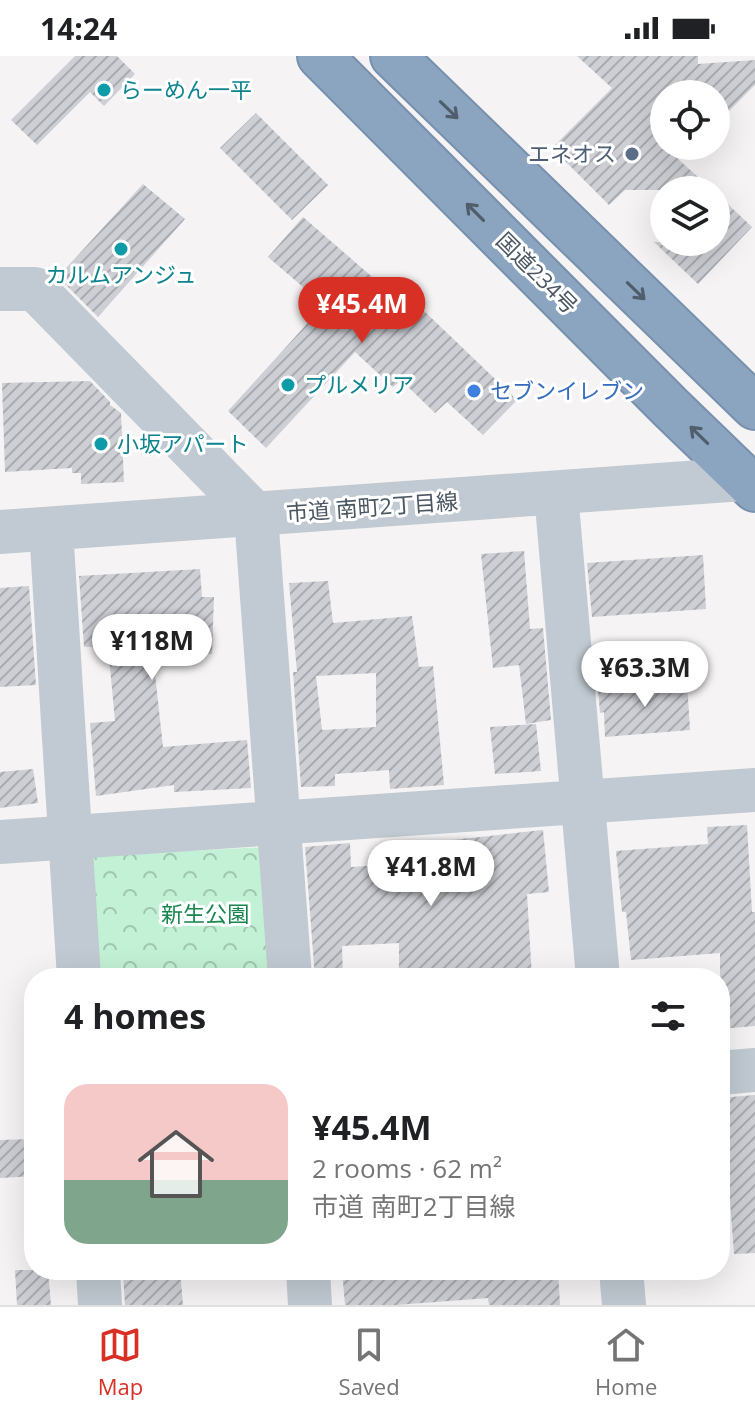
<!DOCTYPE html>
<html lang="en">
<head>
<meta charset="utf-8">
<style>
	body { margin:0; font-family:"Open Sans","Noto Sans JP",sans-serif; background:#f2f2f2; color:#202124; height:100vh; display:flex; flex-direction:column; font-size:30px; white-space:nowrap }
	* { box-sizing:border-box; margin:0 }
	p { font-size:26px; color:#757577 }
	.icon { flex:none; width:44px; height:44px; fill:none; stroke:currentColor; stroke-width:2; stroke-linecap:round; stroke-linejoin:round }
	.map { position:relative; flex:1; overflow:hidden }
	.details { position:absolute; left:24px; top:912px; width:706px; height:312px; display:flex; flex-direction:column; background:#fff; border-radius:32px; box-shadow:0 8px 32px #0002 }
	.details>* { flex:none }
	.controls { position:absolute; left:650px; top:24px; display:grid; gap:16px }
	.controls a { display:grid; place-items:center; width:80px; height:80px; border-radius:50%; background:#fff; box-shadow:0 8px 32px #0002; font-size:40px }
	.price { position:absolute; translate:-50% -68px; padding:0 18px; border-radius:28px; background:#fff; color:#222; font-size:26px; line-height:52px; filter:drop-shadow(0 2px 4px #0008) }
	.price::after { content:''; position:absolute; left:50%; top:48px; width:24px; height:18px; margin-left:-12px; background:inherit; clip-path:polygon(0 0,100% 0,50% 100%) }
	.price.active { background:#d93025; color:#fff }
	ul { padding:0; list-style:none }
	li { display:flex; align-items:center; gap:24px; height:200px; padding:0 40px }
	li span { display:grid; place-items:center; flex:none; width:224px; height:160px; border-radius:24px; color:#555 }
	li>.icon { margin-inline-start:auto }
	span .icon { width:96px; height:96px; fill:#fffc; stroke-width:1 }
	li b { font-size:34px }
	h2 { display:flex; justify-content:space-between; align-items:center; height:96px; padding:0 40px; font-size:34px }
	.status { display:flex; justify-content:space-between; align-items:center; height:56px; padding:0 40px; background:#fff; direction:ltr }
	.status svg { height:22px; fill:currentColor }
	.tabs { display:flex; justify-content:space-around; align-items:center; height:112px; border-top:2px solid #e0e0e0; background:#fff; font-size:22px; color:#757577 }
	.tabs a { display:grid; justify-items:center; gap:4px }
	.tabs .active { color:#d93025 }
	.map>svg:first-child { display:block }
	.forest { fill:url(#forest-crowns) }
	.building { fill:url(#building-hatch); fill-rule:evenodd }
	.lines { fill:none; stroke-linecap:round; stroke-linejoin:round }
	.highway-casing { stroke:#7690ad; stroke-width:48 }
	.minor { stroke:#c1cad2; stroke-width:44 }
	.highway { stroke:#8ba5c1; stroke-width:44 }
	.oneway { stroke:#505e6b }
	.culture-dot { fill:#0f9aa8; stroke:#fff; stroke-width:3 }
	.service-dot { fill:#5c6f8a; stroke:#fff; stroke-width:3 }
	.shop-dot { fill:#3f7fe0; stroke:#fff; stroke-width:3 }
	.labels { text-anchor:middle; stroke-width:6; stroke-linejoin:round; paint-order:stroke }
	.culture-label { font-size:22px; fill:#0d838f; stroke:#fff; text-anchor:start }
	.service-label { font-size:22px; fill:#4e5e75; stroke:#fff; text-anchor:end }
	.street-label { font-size:22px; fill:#4a5661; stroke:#fff }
	.shop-label { font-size:22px; fill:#366cbe; stroke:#fff; text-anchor:start }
	.park-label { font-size:22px; fill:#17864f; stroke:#fff }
</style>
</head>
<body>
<div class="status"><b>14:24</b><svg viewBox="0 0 49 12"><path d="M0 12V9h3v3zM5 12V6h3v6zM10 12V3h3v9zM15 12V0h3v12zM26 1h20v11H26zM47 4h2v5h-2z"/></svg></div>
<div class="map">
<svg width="755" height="1249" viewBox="0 0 755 1249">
	<defs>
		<pattern id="forest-crowns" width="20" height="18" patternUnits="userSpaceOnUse" patternTransform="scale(2)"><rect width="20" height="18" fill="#c3f1d5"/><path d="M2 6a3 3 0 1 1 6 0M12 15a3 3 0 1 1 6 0" fill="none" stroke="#a0c6b0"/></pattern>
		<pattern id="building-hatch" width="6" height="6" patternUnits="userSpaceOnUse" patternTransform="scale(2)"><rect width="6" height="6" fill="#cdcfd5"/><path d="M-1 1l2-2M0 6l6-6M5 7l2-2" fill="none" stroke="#a8abb0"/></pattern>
	</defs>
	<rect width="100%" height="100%" fill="#f5f3f3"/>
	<path class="forest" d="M268,791l7,131h-183l-7,-122z"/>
	<path class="building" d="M75,0h42l18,18 -31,32 -14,-14 -53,53 -26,-25z
		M577,0h121v8l57,-4v25l-39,39v-30h-52v52l48,44h-87l-16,15 -57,-57 60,-60z
		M256,57l72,72 -36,35 -72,-72z
		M143,128l42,35 -87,98 -40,-40z
		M716,137l36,34 -54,57 -44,-42h62z
		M303,161l112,97 6,-6 96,92 -34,35 -36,-33 -12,11 -34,-33 -8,7 -38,-35 -89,96 -38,-37 96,-106 -56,-48z
		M90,325l20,21v3l11,8 3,69 -43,2v-11h-9v-5l-67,4 -3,-89z
		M524,495l6,78 13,-1 8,92 -25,4 -7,-59 -26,3 -12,-114z
		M703,499l3,54 -114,8 -5,-54z
		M200,513l2,28h12l-2,57 -59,2 10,91 84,-7 4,48 -77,4v-7l-78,11 -6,-73 25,-2 -7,-75 -24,1 -5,-71z
		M328,525l5,42 79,-7 7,51 14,-1 11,119 -54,4 -1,-19 -54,4v12l-34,1 -8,-115h4l-8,-89zM376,617v54l-54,3 -6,-54z
		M29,530l7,99 -36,2v-99z
		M687,626l3,48 -85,7 -1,-25 -4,1 -2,-24z
		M536,668l5,47 -46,3 -5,-47z
		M33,713l5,34 -38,5v-36z
		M747,769l5,87h3v114l-35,3v-76l-89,7 -5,-48h-4l-6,-61 92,-7 -1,-17z
		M543,774l6,62 -22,2 5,84h-133v-35l-57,3 1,32h-28l-10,-131 45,-4 1,24 92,-6v-20z
		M755,1039v158l-21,1 -8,-107 -4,1 -2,-50z
		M34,1083v37l-34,2v-38z
		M15,1214h33l3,35h-34z
		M180,1214l3,35h-58l-2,-31z
		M342,1214h216l2,35h-71l-1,-7 -92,7h-51z"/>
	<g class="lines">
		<defs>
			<path id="highway" d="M320,0l351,352 84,81
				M393,0l362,351"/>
		</defs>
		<use href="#highway" class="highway-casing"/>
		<path class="minor" d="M0,233h35l221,226 34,463
			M556,437l42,485
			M51,473l28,449
			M0,476l743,-53
			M0,786l755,-52
			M720,1017l35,-3
			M98,1214l2,35
			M308,1214l2,35
			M621,1214l3,35"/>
		<use href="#highway" class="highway"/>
	</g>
	<defs><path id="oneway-shaft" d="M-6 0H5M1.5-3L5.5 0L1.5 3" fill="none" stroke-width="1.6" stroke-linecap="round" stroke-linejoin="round" transform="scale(2)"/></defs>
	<g class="oneway">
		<use href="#oneway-shaft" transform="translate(449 54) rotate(44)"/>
		<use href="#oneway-shaft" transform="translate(475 156) rotate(-135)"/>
		<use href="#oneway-shaft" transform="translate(636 235) rotate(44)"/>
		<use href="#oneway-shaft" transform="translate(699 379) rotate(-136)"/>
	</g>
	<g class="culture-dot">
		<circle cx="104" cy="34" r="8"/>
		<circle cx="121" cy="193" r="8"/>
		<circle cx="288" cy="329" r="8"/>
		<circle cx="101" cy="388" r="8"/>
	</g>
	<circle class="service-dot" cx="632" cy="98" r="8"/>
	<circle class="shop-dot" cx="474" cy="335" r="8"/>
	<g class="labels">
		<g class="culture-label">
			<text x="120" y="42">らーめん一平</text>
			<text x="121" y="227" text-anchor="middle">カルムアンジュ</text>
			<text x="304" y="337">プルメリア</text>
			<text x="117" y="396">小坂アパート</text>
		</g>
		<g class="service-label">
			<text x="616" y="106">エネオス</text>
		</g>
		<g class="street-label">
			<text transform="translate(537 217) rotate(45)" y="8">国道234号</text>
			<text transform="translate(372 451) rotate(-4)" y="8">市道 南町2丁目線</text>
		</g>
		<g class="shop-label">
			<text x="490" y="343">セブンイレブン</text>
		</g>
		<g class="park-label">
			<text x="205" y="866">新生公園</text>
		</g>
	</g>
</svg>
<div class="controls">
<a><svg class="icon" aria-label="locate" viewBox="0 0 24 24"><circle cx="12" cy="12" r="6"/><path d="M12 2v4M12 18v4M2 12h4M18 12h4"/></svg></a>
<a><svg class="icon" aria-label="layers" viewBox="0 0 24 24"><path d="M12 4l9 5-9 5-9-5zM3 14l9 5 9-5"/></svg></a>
</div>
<b class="price active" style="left:362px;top:289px">¥45.4M</b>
<b class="price" style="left:152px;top:626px">¥118M</b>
<b class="price" style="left:645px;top:653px">¥63.3M</b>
<b class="price" style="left:431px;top:852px">¥41.8M</b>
<section class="details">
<h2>4 homes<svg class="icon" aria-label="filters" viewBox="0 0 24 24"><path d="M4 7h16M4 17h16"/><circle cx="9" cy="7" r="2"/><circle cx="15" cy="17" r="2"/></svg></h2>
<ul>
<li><span style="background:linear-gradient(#f6c9c9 60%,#7fa58c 0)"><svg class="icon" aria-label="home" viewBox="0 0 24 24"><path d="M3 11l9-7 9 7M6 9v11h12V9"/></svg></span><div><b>¥45.4M</b><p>2 rooms · 62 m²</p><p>市道 南町2丁目線</p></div></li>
</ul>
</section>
</div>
<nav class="tabs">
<a class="active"><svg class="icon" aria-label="map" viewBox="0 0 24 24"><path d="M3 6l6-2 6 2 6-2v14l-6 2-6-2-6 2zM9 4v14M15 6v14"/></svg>Map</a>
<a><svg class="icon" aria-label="saved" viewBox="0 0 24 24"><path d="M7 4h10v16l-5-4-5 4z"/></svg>Saved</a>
<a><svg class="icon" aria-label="home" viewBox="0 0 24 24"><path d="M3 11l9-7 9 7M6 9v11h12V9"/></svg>Home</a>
</nav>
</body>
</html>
